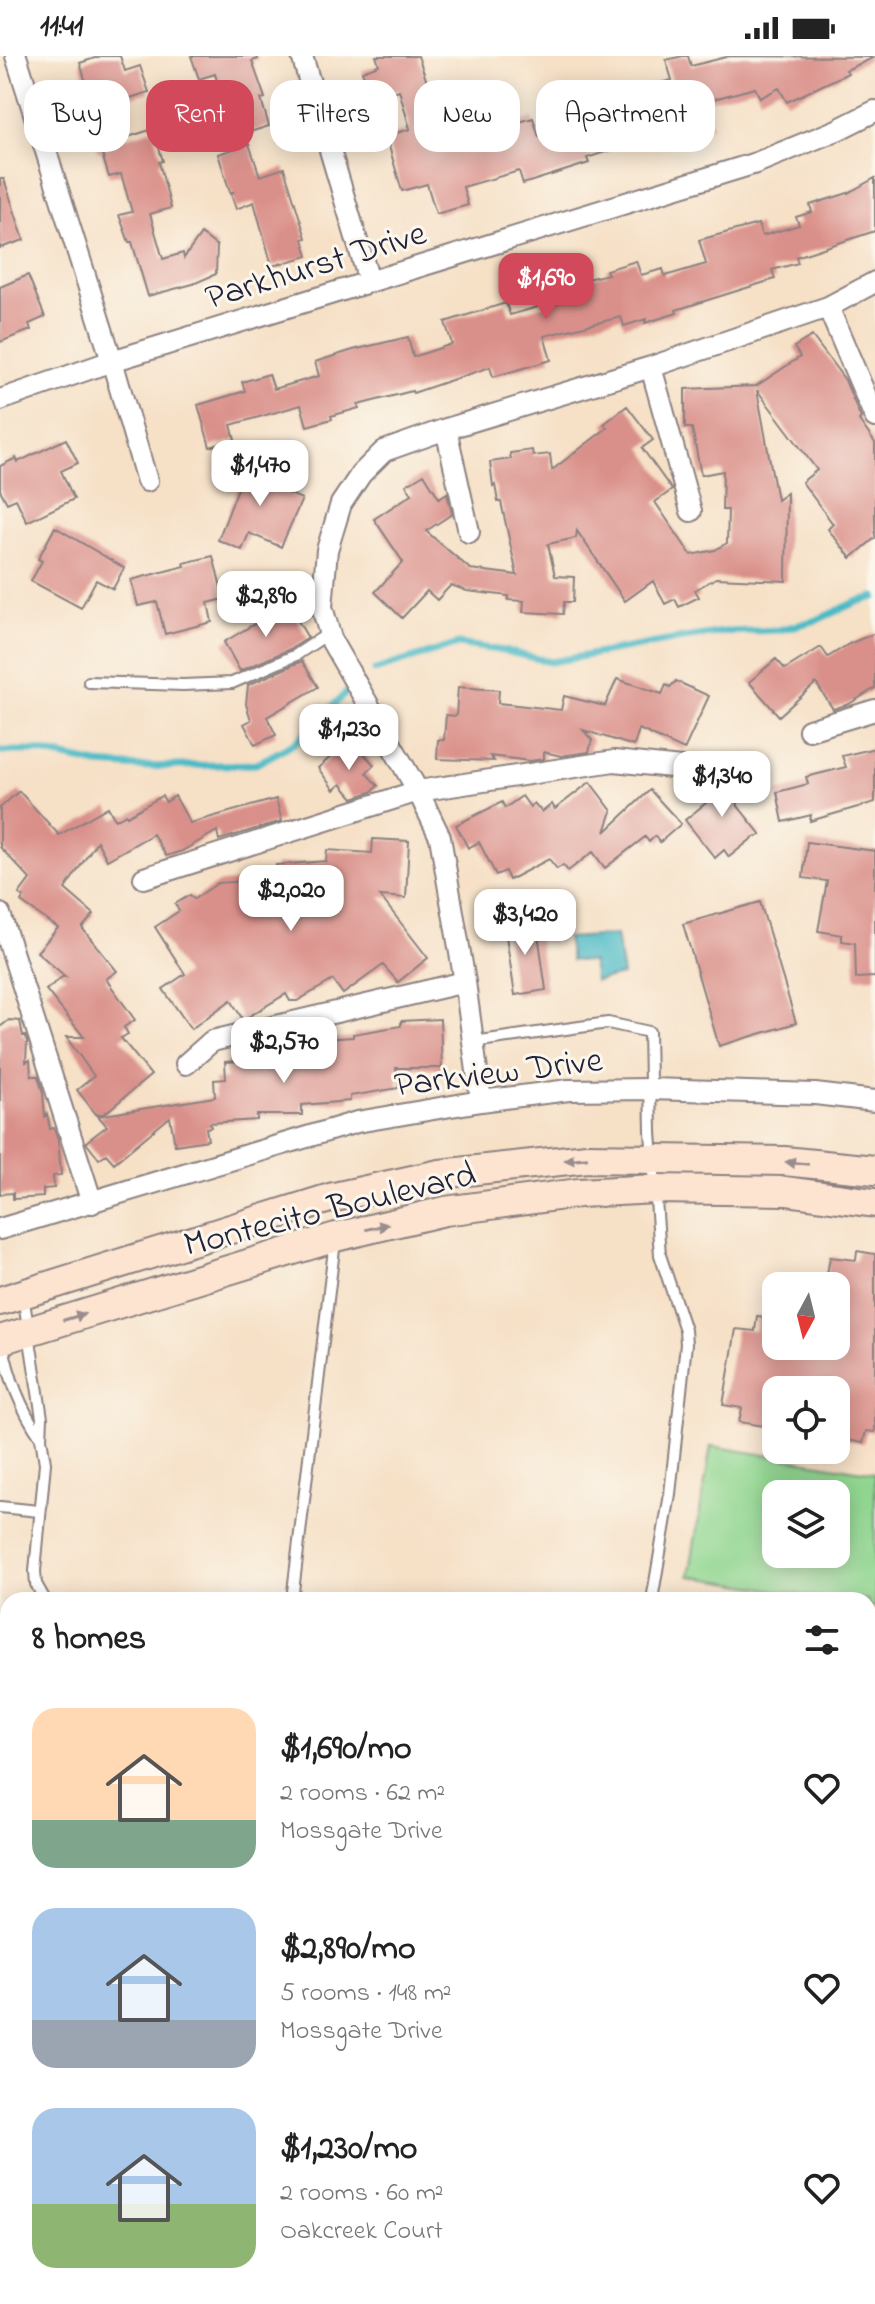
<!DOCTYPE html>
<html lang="en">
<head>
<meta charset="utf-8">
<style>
	body { margin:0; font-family:"Indie Flower",sans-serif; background:#f2f2f2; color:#222; height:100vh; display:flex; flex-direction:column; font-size:30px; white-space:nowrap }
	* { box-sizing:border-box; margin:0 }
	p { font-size:26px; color:#767676 }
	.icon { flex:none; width:44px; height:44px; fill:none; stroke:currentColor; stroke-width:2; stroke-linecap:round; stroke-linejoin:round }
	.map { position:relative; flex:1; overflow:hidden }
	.panel { position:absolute; left:0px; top:1536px; width:876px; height:712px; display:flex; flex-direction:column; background:#fff; border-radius:24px 24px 0 0; box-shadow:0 4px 20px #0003 }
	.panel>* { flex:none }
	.hud { position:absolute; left:24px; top:24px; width:828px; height:72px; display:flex; gap:16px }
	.needle { width:52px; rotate:187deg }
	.tools { position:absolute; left:762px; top:1216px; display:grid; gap:16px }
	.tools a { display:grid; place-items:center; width:88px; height:88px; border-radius:16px; background:#fff; box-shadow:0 4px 20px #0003; font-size:40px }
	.price { position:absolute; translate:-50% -68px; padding:0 18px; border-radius:16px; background:#fff; color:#222; font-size:26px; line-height:52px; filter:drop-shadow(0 2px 4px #0008) }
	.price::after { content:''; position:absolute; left:50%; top:48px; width:24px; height:18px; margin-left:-12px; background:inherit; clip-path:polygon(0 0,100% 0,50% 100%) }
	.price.selected { background:#d1495b; color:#fff }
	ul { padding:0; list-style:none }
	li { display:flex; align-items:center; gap:24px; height:200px; padding:0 32px }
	li span { display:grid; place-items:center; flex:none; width:224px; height:160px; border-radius:24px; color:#555 }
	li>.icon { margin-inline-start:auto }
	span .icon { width:96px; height:96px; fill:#fffc; stroke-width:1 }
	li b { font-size:34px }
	h2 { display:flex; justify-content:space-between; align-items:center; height:96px; padding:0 32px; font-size:34px }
	.tag { padding:0 28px; border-radius:24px; background:#fff; box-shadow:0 4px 20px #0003; font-size:28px; line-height:72px }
	.tag.selected { background:#d1495b; color:#fff }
	.status { display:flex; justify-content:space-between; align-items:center; height:56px; padding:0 40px; background:#fff; direction:ltr }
	.status svg { height:22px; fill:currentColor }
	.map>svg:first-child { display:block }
	.green { fill:#90d690; stroke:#597c66; stroke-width:2; fill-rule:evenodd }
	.water { fill:#4cbac6; stroke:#376e80; stroke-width:2 }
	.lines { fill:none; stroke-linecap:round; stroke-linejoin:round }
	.stream { stroke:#4cbac6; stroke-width:7 }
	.building { fill:#da908a }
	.lane-casing { stroke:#8c8180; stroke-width:14 }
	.street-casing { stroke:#8c8180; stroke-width:24 }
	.secondary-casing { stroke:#8c8180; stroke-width:32 }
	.lane { stroke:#fff; stroke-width:10 }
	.street { stroke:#fff; stroke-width:20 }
	.secondary { stroke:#fde4d1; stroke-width:28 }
	.oneway { fill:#9a8d8e }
	.labels { text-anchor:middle; stroke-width:6; stroke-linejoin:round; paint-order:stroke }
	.street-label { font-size:36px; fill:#22223b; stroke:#fbf7ec }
</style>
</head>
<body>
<div class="status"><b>11:41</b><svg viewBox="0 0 49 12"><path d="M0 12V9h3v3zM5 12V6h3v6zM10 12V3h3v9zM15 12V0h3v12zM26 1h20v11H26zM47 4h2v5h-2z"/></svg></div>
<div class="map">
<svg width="875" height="2248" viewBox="0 0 875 2248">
	<rect width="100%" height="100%" fill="#fbf7ec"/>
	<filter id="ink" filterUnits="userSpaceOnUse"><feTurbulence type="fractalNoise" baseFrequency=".0125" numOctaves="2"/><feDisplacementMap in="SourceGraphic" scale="16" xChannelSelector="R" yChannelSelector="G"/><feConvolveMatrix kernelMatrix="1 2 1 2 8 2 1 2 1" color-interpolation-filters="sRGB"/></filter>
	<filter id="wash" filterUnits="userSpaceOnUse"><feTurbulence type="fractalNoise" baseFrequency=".006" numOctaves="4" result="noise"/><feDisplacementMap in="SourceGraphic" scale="32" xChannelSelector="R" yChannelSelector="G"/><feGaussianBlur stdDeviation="1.8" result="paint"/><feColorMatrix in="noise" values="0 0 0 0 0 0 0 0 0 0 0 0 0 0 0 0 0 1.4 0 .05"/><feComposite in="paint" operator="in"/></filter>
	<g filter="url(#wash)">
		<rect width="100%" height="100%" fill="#f6e0c6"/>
		<path class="green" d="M711,1390l164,27v134l-7,-1v-6h-33l-146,-24zM776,1438h60v60h-60z
			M868,2166l7,1v81h-376l1,-8h368z
			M8,2178v62h105l2,8h-115v-66z
			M149,2240h306l-1,8h-305z"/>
		<path class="water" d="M616,879l7,40 -28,6 -3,-19 -21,-2 -4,-22z"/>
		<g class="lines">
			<path class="stream" d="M375,614l83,-26 47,7 46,11 132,-24 41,-6 55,-2 38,-10 39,-18 19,-5
				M0,695h37l61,13 42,3 116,-3 39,-21 52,-51"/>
		</g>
		<g id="blocks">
			<path class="building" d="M101,0h19l5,15 15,-5 9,26 -38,12 11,35 31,-10 10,32 -4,1 12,46 -21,6 13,45 20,-6 1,5 17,-24 16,12 -1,28 -23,10 -45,12 -16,-54h-3l-10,-27 13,-3 -11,-38 -12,3 -8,-26 -3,1 -21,-64 10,-2 -7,-23z
				M191,0h66l1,3 -6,2 13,37 -4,1 8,27 -35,11 -19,-63 -16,5z
				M376,0h42l11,32 4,-1 17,55 83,-24 6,19 77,-25 -4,-17 60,-15 -6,-20 17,-4h5l3,10 39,-10 145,1 -29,13 2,3 -61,29 -8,-14 -19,10 -5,-10 -49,13 6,26 -62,16 -3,-11 -39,9 3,9 -24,8 2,5 -66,21 -4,-13 -56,16 5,18 -32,9 -9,-30 -25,7 -16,-55 24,-7 -11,-39 -27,9 -10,-28 17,-6z
				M249,88l11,32 24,-8 22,70 -3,1 5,17 -36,10 -18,-64 -18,7 -5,-15 2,-2h-3l-12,-38z
				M875,122v53l-79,26 2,6 -26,7 3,9 -99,31 1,3 -32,10 1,-4 -22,7 -3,-9 -77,19 7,24 -58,17 -3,-10 -77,26 -1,-2 -54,14 1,3 -28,8 1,3 -25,7 -6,-21 -70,20 4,15 -25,7 -12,-42 47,-14 -3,-9 27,-8 5,15 45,-13 -4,-14 38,-12 55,-13 5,20 39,-13 -7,-22 61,-19 4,12 38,-11 -4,-15 64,-15 -2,-4 30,-9 5,14 22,-6 2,7 41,-12 -7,-24 59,-16 4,12 37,-11 -3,-8 16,-5 -2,-7 38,-12z
				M0,123h4l20,61 -24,8z
				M28,219l17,42 -16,7 2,6 -31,12v-55z
				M812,280l33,44 16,38 -2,2 16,23v95l-24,20 -23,-29 5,-5 -31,-42 15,-12 -60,-80 20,110 10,-7 -1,88 -70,-3 -21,12 4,7 -20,10 -4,-8 -10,5 -12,-23 -28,20 -48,-70 -1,7 -28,6 7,32 19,1 -1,25h-9l-1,12 -40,-2 1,-11 -16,-1 1,-4 -42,-5 -16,-6 -14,15 -10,-9 -25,27 -27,-26 28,-30 -29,-43 38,-25 -6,-9 18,-11 15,24 8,-5 5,21 -26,17 44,38 47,6 -16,-73h-3l-3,-17 -2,1 -3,-24 21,-3 -1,-6 22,-3 1,6 17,-2 2,16 55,-42 -3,-4 23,-18 26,34 -11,8 30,42 -17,12 36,53 24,-5 12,-7 1,-33h-6l1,-39 -22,4 -9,-47h-7v-39l71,-3 44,-29 -6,-10z
				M66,383l12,24 -17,8 13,28 -47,23 -11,-23 -9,4 -7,-13v-24l16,-8 2,4z
				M249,404l42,17 -6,15 17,7 -21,48 -32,-14 -7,17 -24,-10z
				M55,471l69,41 -11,21 -17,-9 -15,28 -50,-27 11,-20 -4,-2z
				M213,500l11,43 -16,4 4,19 -47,12 -8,-32 -19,4 -7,-26 54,-14 -1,-3z
				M288,548l20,34 -16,10 -52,23 -16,-29z
				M875,577v55l-26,16 -16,5 -17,-26 -37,33 -30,-34 27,-23 9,10 36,-22 7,10 21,-13z
				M302,605l16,26 -51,30 9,18 -21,10 -11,-21 7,-4 -5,-16 2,-19z
				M617,623l45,15 4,-9 4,2 6,-6 33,15 -25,54 -45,-21 -5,17 -51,-16 9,10 -3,12 -28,4 -17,-4v7l-14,2 -40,-5 4,5 -57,-2 1,-19h6l2,-25 10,1 2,-29 41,3 -1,13 63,7 3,-14 41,10z
				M347,687l10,12 5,-4 12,14 -8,8 12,13 -7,6 -18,6 -12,-14 -7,6 -16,-22z
				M875,692v54l-65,19 1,-6 -28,7 -6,-30 31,-8 -2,-7 40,-10 -4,-11z
				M733,718l5,32 23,29 -7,2 -25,20 -5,-7 -9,8 -30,-38 27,-22 -3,-5 -2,-16z
				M590,726l22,29 -7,21 45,-42 31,34 -21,18 -5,-6 -6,6 -4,-5 -40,31 -12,-16 -25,19 -5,-6 -6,4 -8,-10 -40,21 -4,-9 -9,4 -17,-33 -11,6 -12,-23 46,-23 3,6 17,-12 8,11 4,-4 8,9 10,-8 3,5z
				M19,735l40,44 49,-28 7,13 11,-6 1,2 35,-20 4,6 9,-6 15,27 86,-24 6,22 -63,19 -2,-9 -35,20 -16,5 -13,-22 -46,26 -10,-19 -32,48 29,25 -12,14 35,43 -11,8 29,41 -11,7 4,7 -7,4 30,37 -47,39h-8l-19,-24 17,-14 -28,-39h18l-38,-47 16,-13h4l-29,-25 21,-24 -37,-26 3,-5 -5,-3 11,-15 -30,-32v-39z
				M373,783l36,2 -3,57 -26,-2 48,62 -30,24 -15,-17 -40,29 -10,-14 -36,21h-7l-4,-7 -43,26 -12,-20 -40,29 -28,-40 22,-15 -30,-47 24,-16 -4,-7 15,-9 4,4 24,-16 59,-4 -1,-14 50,-4 1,-11 45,3z
				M807,786l68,9v126l-19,1 -1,-35 -13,-2v-6l-24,-4 9,-50 -24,-3z
				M760,846l36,121 -77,23 -36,-122z
				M536,863l10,71 -31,5 -11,-72z
				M440,963l2,49h-46l3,20 -49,8v5l-48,4v10h-45v5l-47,3 1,4 -5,1 2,12 -33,5 -5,-28 -56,46 -8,-9 -7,5 -12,-15 -1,-2 21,-16 -9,-10 117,-19 -1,-17 12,-1 -1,-17 42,-3 -6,-10 49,-1 -1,-8 44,-3v-3l48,-8v-5z
				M9,964l11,1 3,15h2l2,5 -1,21 4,-2 1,16h7l5,17 2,23 2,-2 3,15 4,-1 4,11 3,36 -8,1 1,12 -11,1v8l-30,2v-6l-13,1v-167z
				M857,1195l18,3v178l-9,-1 -3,12 -27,-5v-48h-60v38l-37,-6 3,-14 -19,-3 13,-76 19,2 2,-15 19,3v27h60v-60h-11l5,-29 26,3z"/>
		</g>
	</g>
	<g filter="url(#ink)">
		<use href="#blocks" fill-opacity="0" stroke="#8c8180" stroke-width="2"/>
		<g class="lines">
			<defs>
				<path id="lane" d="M89,626l94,3 49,-2 64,-28 33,-22
					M473,986l135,-19 41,9 2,100 9,123 25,75 1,14 -16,150 -18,106
					M23,1239l19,123 -1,20 4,25 -10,108 1,13 9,16
					M2,1285c6,34 19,68 39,97
					M0,1451l39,4
					M292,1544l43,-359
					M0,2133l8,-1"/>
				<path id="street" d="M16,0l96,305 35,120
					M302,0l67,225
					M828,251l47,110
					M651,311l40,144
					M0,344l112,-39 644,-198 81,-33 38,-19
					M446,373l23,103
					M809,674l66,-20
					M144,822l274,-87 196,-30 67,7
					M0,858l92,289
					M186,1008l26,-23 253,-59
					M481,1045l-16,-119 -25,-145 -22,-46 -86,-149 -10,-35 5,-57 14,-46 20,-30 23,-23 62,-22 205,-62 177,-60 47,-25
					M0,1173l357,-107 124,-21 88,-11 81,-1 165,5 60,7"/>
				<path id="secondary" d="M0,1245l330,-103 110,-24 147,-16 197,3 91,9
					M0,1284l336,-103 109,-26 134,-18 77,-4 130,2 89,12"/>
			</defs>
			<use href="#lane" class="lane-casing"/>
			<use href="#street" class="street-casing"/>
			<use href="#secondary" class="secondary-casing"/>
			<use href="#lane" class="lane"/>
			<use href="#street" class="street"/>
			<use href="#secondary" class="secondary"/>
		</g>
		<defs><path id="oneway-solid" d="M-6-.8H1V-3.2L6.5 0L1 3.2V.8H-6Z" transform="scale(2)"/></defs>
		<g class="oneway">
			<use href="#oneway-solid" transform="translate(576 1103) rotate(174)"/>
			<use href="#oneway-solid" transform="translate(797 1107) rotate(-175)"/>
			<use href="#oneway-solid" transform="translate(377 1171) rotate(-13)"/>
			<use href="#oneway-solid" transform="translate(74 1261) rotate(-17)"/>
		</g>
	</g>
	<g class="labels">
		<g class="street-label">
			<text transform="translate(315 207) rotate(-17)" y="13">Parkhurst Drive</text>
			<text transform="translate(498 1014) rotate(-7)" y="13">Parkview Drive</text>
			<text transform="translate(329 1151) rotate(-14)" y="13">Montecito Boulevard</text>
		</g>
	</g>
</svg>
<div class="tools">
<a><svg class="needle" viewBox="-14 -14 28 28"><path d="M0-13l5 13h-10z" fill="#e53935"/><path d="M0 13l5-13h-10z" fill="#767676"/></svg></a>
<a><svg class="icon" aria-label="locate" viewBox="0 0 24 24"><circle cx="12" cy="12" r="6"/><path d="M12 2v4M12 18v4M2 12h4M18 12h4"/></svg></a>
<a><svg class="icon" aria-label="layers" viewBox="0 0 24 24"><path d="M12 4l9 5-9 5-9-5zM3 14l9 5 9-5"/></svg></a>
</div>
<b class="price selected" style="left:546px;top:265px">$1,690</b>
<b class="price" style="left:260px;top:452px">$1,470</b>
<b class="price" style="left:266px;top:583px">$2,890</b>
<b class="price" style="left:349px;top:716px">$1,230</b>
<b class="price" style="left:722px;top:763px">$1,340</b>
<b class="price" style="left:291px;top:877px">$2,020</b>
<b class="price" style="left:525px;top:901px">$3,420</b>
<b class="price" style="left:284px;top:1029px">$2,570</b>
<div class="hud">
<a class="tag">Buy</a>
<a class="tag selected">Rent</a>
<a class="tag">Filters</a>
<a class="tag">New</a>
<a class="tag">Apartment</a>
</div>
<section class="panel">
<h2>8 homes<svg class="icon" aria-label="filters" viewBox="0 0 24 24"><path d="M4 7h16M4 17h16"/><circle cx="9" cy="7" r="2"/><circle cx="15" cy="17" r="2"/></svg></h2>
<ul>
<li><span style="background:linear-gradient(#ffd9b3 70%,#7fa58c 0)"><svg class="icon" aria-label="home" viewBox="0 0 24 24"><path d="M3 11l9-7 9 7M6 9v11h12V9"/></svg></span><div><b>$1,690/mo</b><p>2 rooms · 62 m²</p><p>Mossgate Drive</p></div><svg class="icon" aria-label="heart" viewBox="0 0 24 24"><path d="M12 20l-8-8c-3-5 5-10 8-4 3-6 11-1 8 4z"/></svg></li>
<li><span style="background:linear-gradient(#a9c7e8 70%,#9aa5b1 0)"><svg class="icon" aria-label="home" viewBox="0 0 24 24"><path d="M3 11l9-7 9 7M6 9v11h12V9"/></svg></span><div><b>$2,890/mo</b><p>5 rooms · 148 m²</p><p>Mossgate Drive</p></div><svg class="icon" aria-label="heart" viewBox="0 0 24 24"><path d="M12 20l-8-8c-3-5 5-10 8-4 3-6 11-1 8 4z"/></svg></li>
<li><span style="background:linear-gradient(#a9c7e8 60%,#8fb573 0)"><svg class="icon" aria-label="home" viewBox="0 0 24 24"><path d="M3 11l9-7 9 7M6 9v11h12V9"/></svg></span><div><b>$1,230/mo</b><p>2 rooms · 60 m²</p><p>Oakcreek Court</p></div><svg class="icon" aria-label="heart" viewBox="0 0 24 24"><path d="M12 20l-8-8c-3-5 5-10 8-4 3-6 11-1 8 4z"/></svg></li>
</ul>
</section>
</div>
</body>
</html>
